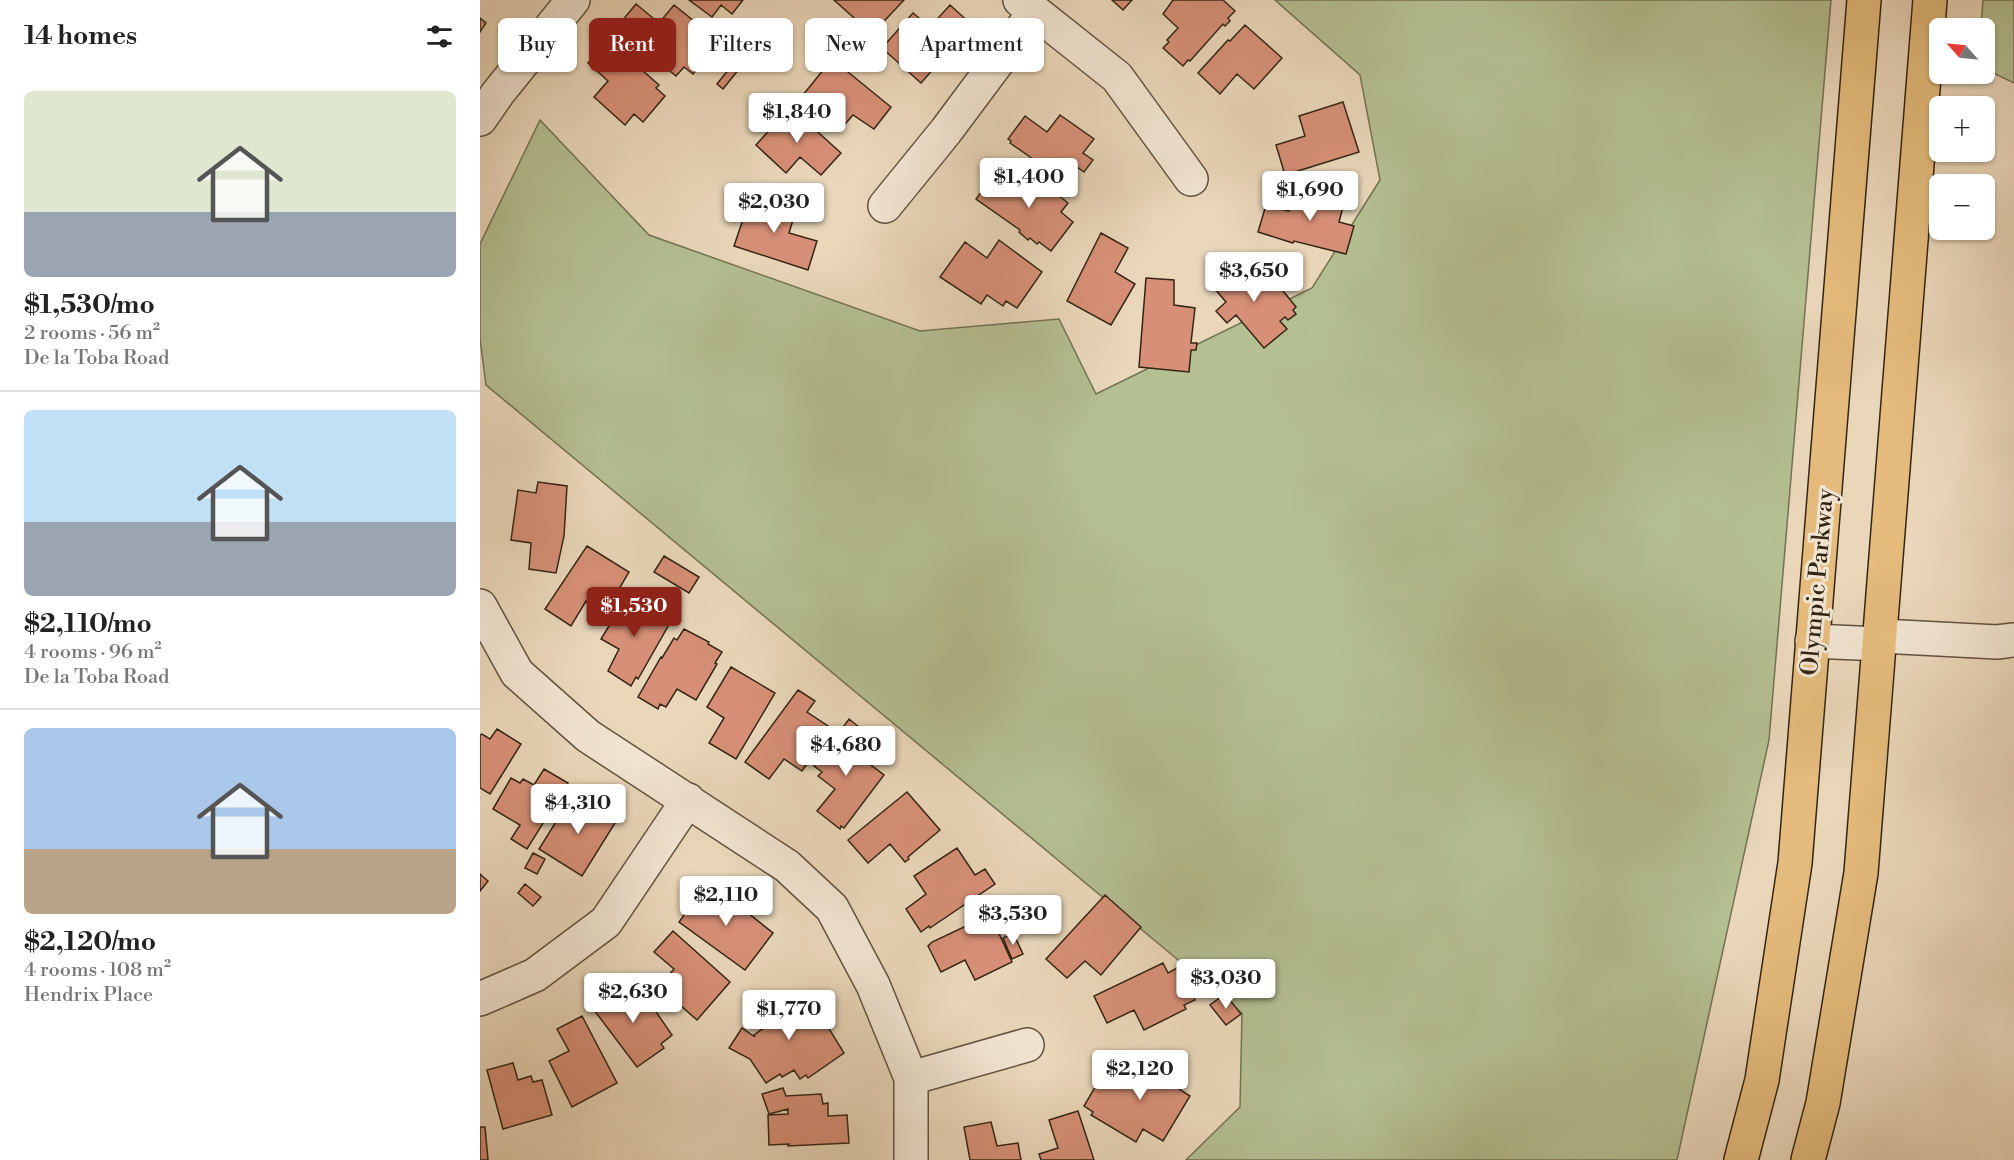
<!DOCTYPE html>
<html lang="en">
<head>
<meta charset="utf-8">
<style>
	body { margin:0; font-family:"Libre Bodoni",serif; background:#f6f6f6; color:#222; height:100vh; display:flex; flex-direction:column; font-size:22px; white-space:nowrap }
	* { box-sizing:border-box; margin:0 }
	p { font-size:20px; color:#767676 }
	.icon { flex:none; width:33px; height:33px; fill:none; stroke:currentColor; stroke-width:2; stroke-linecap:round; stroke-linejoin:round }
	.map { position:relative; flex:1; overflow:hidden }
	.details { display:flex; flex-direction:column; background:#fff; width:480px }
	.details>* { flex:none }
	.guide { position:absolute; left:18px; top:18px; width:570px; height:54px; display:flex; gap:12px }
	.needle { width:39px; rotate:297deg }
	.tools { position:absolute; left:1449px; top:18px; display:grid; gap:12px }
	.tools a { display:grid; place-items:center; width:66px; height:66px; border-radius:9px; background:#fff; box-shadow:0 2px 4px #0004; font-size:30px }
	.price { position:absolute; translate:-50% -51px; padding:0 14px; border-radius:6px; background:#fff; color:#222; font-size:20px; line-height:39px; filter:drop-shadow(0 2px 3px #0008) }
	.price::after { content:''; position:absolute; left:50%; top:36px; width:18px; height:14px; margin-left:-9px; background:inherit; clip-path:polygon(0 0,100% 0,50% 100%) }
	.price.on { background:#8f2418; color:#fff }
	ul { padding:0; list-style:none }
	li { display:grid; align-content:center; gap:12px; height:318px; padding:0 24px }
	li+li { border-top:2px solid #e0e0e0 }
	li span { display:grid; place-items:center; height:186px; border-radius:9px; color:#555 }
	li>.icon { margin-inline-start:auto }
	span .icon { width:108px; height:108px; fill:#fffc; stroke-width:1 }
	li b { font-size:26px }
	h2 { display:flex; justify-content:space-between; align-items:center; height:72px; padding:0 24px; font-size:26px }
	.tag { padding:0 21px; border-radius:9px; background:#fff; box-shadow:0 2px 4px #0004; font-size:21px; line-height:54px }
	.tag.on { background:#8f2418; color:#fff }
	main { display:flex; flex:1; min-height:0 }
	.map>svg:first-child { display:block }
	.green { fill:#b4bf92; stroke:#747253; stroke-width:1.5 }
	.building { fill:#d79077; stroke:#342614; stroke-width:1.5 }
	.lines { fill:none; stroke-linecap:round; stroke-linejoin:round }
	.minor-casing { stroke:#62523e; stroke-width:36 }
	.major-casing { stroke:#342614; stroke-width:36 }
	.minor { stroke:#f1e5d2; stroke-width:33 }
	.major { stroke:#e5bc7d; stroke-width:33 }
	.labels { text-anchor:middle; stroke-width:6; stroke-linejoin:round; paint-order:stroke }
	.street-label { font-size:24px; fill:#342614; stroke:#f1e5d2 }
</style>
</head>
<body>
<main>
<section class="details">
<h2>14 homes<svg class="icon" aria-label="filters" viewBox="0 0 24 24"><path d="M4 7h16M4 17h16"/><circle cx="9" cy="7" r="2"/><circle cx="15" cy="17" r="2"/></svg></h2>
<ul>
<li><span style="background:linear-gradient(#dfe7d0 65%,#9aa5b1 0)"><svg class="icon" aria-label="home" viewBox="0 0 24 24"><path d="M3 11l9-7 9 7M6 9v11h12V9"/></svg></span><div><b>$1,530/mo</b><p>2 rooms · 56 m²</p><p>De la Toba Road</p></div></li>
<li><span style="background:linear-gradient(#bfe0f5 60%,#9aa5b1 0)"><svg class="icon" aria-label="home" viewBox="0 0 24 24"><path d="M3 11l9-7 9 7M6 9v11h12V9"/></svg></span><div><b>$2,110/mo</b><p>4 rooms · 96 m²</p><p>De la Toba Road</p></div></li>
<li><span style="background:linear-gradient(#a9c7e8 65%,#b9a48a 0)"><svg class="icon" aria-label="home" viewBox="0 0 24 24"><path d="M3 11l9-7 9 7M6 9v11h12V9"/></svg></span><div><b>$2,120/mo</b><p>4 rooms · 108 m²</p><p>Hendrix Place</p></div></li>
</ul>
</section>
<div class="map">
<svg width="1534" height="1160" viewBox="0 0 1534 1160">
	<rect width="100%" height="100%" fill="#ead7ba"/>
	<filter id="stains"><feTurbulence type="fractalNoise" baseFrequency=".00333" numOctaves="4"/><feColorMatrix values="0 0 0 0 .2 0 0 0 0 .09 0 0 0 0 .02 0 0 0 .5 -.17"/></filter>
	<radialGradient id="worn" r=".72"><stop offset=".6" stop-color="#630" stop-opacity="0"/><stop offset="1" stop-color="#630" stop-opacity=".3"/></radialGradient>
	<path class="green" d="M795,0h556l-62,740 -92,420h-491l54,-53 2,-94 -756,-628 -6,-46v-95l60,-124 109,115 271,96 139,-12 37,75 216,-106 68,-108 -20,-105z
		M1503,0h31v83l-29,-14 -1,-41h-3z"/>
	<path class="building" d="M209,0h54l-11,14 -11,-9 -9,12z
		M354,0h70l-32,34z
		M632,0h20l-9,10z
		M693,0h50l12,11 -7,7 2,3 -5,5 -2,-2 -33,37 -2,-1 -5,6 -20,-18 6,-6 -2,-2 11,-12 -15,-14z
		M156,4l23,19 15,-18 36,29 -14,19 9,7 -12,14 -9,-7 -8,9 -59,-49z
		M470,5l22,20 -51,58 -39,-35 31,-35 17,14z
		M0,18l6,5 -6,9z
		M765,25l37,33 -28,31 -17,-15 -17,20 -22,-21 30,-33 2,1z
		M128,40l51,45 -3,3 9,8 -22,26 -9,-8 -9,11 -31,-28 14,-16 -20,-18z
		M257,59l6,5 -20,25 -6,-5z
		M352,59l59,48 -17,22 -21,-14 -14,16 -40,-31z
		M863,102l16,50 -74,23 -9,-30 29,-9 -6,-20z
		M310,107l51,46 -20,22 -21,-18 -14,16 -30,-28z
		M580,115l34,24 -11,14 10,7 -9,12 -10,-7 -11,15 -53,-37 1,-2 -3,-2 17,-23 22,16z
		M551,173l37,30 -7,9 12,10 -22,29 -12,-9 -2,2 -7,-6 -2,2 -9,-8 1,-2 -44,-31 19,-25 22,17z
		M834,189l29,8 -2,5 3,1 -5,19 15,4 -8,28 -52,-13 -1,2 -35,-11 8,-27 23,6 6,-21 17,5z
		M271,196l45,14 -7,23 28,8 -9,29 -74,-24z
		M621,233l27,15 -13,24 20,12 -24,41 -44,-24z
		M519,240l43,32 -25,36 -11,-7 -3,5 -16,-11 -6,9 -41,-27 25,-35 22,16z
		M751,262l19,23 17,-14 29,36 -3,3 3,4 -8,6 -3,-3 -5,4 7,8 -23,19 -28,-33 -9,8 -11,-12 10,-9 -18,-21z
		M666,278l28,2v25l21,3 -4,35h6l-1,7h-5l-2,22 -50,-5z
		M58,482l29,4 -3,50 -8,37 -27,-4 2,-26 -20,-3 7,-50 18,3z
		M107,546l42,26 -24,41 -19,-12 -15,25 -26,-17z
		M184,556l35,21 -10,16 -35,-21z
		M148,595l43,26 -33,58 -2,-2 -5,9 -23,-15 11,-22 -18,-10z
		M204,629l25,13 -1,2 14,8 -7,11 2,1 -21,36 -19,-11 -11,18 -6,-3 -2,5 -20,-12 23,-40 1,1 12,-20 3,2z
		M251,667l44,26 -39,66 -27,-16 15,-25 -17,-11z
		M318,690l17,11 -8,11 24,16 -29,43 -18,-12 -15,20 -24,-17z
		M369,719l15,12 -14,18 34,26 -40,53 -3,-2 -1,3 -23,-18 18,-22 -17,-13 4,-4 -8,-6z
		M17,729l24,15 -31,50 -10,-6v-53l2,-1 8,5z
		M64,769l24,14 -41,66 -16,-10 9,-14 -27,-16 18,-31 9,5 3,-4 11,6z
		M427,792l33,38 -32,27 1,2 -4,3 -15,-18 -22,19 -20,-23z
		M94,793l31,19 -2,3 12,8 -33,53 -43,-27z
		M477,848l18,27 10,-6 10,15 -65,44 -1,-2 -8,6 -15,-23 20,-15 -12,-18z
		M53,853l12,6 -8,15 -12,-6z
		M0,874l8,7 -8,10z
		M45,884l16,13 -8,9 -15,-13z
		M232,884l61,49 -28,37 -66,-48 21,-29 4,2z
		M625,895l36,32 -40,48 -16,-14 -18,17 -21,-19z
		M511,916l21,46 -37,18 -10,-20 -24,12 -13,-26 4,-4 49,-23 1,1z
		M193,931l57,51 -33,38 -33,-29 9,-9 -6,-5 7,-8 -20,-17z
		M533,933l10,21 -11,5 -9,-21z
		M683,963l5,10 11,-6 16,33 -11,5 2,4 -42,21 -10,-20 -27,13 -13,-27z
		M159,987l33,48 -11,9 3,4 -27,19 -46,-61 23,-17 8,10z
		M302,992l11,16 12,-8 8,12 4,-3 27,44 -36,25 -2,-3 -6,4 -6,-9 -12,7 -2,-3 -14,9 -16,-24 -21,-11 13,-20 13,9 -1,-2 16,-12 -11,-16z
		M745,994l16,20 -15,11 -16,-20z
		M102,1016l35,67 -45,24 -23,-46 20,-10 -12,-22z
		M675,1060l14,8 3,-5 14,8 -10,16 14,9 -27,45 -20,-12 -7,13 -45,-27 2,-3 -9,-6 21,-36 24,15 11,-19 8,5z
		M33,1063l5,17 13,-4 2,6 9,-2 10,35 -49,14 -16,-59z
		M303,1088l3,8 35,-2 2,10 5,-1v13l19,-1 2,28 -61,3 1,-2 -20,1 -1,-30 20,-1v-5l-19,5 -7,-20z
		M598,1111l16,49h-53l-2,-6 19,-6 -9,-28z
		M511,1122l6,24 21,-3 3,17h-51l-6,-33z
		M0,1127h5l3,33h-8z"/>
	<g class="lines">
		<defs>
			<path id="minor" d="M540,0l97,77 74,102
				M0,119l18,-26 75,-93
				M405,206l61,-75 88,-118
				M0,606l37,67 71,63 199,130 45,42 41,77 38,93v82
				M1401,636l116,6 17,-2
				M1332,641l68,3
				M0,999l55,-24 71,-53 82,-122
				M431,1078l116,-33"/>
			<path id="major" d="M1261,1160l21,-80 33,-217 69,-863
				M1328,1160l15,-57 38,-230 69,-873"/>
		</defs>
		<use href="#minor" class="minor-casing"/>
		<use href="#major" class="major-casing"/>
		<use href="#minor" class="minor"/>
		<use href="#major" class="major"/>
	</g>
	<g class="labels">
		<g class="street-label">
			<text transform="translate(1337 582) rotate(-85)" y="8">Olympic Parkway</text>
		</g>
	</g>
	<rect width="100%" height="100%" filter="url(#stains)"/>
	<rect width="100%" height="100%" fill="url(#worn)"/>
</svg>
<div class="tools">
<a><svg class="needle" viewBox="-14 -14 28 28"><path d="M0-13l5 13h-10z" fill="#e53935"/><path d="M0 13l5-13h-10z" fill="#767676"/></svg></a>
<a>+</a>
<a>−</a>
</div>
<b class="price" style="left:317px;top:144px">$1,840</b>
<b class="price" style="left:549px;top:209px">$1,400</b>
<b class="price" style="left:830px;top:222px">$1,690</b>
<b class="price" style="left:294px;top:234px">$2,030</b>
<b class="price" style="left:774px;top:303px">$3,650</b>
<b class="price on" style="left:154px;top:638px">$1,530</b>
<b class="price" style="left:366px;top:777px">$4,680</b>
<b class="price" style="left:98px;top:835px">$4,310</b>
<b class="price" style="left:246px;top:927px">$2,110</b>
<b class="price" style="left:533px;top:946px">$3,530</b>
<b class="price" style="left:746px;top:1010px">$3,030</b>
<b class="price" style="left:153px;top:1024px">$2,630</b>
<b class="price" style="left:309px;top:1041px">$1,770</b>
<b class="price" style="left:660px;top:1101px">$2,120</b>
<div class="guide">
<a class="tag">Buy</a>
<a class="tag on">Rent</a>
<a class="tag">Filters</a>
<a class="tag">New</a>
<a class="tag">Apartment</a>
</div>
</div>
</main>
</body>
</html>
